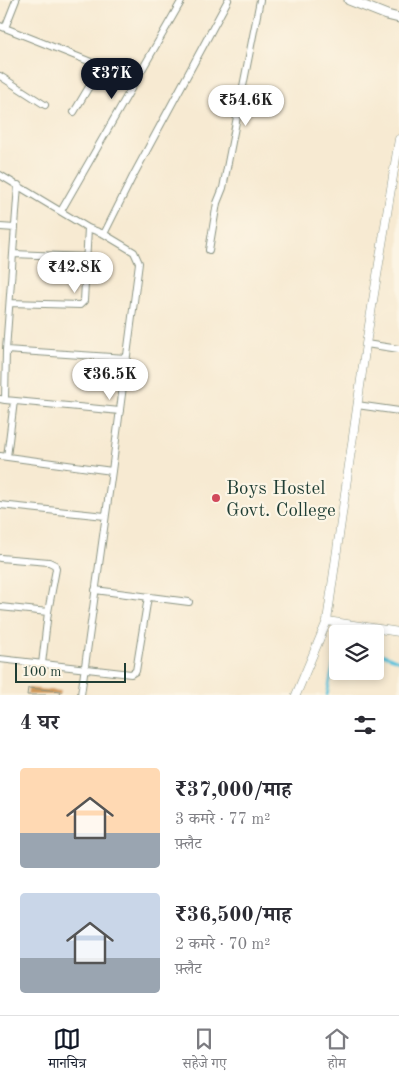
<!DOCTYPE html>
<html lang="hi">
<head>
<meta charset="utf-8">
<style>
	body { margin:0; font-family:"Old Standard TT","Noto Serif Devanagari",serif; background:#f2f2f3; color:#2b2b33; height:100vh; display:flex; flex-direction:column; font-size:19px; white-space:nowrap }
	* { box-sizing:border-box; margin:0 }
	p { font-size:16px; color:#7c7c81 }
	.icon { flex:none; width:28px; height:28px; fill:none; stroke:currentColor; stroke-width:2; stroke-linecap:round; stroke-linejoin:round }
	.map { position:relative; height:695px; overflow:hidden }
	.details { display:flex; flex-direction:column; background:#fff; flex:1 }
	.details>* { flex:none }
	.buttons { position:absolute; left:329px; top:625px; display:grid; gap:10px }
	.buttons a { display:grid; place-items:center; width:55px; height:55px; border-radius:5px; background:#fff; box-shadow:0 2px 8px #0003; font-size:25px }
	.scale { position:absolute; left:15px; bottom:12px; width:111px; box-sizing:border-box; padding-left:5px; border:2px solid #1f3d34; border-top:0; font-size:14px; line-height:18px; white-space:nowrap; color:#1f3d34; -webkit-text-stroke:4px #fcf5e5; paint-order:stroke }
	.price { position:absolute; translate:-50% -42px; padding:0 11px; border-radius:18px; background:#fff; color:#222; font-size:16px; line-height:32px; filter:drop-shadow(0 1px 2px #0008) }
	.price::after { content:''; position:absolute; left:50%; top:30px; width:15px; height:11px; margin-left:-8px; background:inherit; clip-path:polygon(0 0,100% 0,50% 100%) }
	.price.current { background:#111827; color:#fff }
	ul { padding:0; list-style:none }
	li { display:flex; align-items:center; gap:15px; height:125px; padding:0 20px }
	li span { display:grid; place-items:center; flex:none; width:140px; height:100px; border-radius:5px; color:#555 }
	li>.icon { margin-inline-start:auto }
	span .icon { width:60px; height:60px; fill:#fffc; stroke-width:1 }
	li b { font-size:21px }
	h2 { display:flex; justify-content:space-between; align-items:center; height:60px; padding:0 20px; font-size:21px }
	.tabs { display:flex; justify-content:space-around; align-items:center; height:70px; border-top:1px solid #e1e1e2; background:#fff; font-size:14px; color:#7c7c81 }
	.tabs a { display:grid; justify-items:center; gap:2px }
	.tabs .current { color:#111827 }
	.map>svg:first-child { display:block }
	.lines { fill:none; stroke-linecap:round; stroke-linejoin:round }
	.stream { stroke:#5fc4dd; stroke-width:2.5 }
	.building { fill:#d0995a }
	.minor-casing { stroke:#8b9483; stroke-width:8 }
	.tertiary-casing { stroke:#8b9483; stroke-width:9 }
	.secondary-casing { stroke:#8b9483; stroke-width:11 }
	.minor { stroke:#fff; stroke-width:6 }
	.tertiary { stroke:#fff; stroke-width:8 }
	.secondary { stroke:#fff; stroke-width:9 }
	.poi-dot { fill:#d1495b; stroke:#fcf5e5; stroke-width:2 }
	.labels { text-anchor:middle; stroke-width:4.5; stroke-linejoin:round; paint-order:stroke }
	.poi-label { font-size:19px; fill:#1f3d34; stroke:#fcf5e5; text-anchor:start }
</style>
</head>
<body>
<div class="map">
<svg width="399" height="695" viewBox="0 0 399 695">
	<rect width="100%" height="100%" fill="#fcf5e5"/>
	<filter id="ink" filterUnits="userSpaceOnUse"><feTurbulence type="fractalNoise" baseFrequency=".02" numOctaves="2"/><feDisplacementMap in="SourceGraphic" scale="10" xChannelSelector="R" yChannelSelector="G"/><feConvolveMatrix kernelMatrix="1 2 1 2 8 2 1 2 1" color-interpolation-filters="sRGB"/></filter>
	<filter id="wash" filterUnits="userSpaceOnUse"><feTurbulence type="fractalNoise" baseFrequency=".0096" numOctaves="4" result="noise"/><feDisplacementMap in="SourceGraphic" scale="20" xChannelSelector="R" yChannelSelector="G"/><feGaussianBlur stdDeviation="1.12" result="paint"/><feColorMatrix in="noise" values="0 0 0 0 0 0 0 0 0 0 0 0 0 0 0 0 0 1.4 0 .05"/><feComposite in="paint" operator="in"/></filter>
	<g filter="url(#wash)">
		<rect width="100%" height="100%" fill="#f7ead2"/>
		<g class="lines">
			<path class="stream" d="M375,651l24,10
				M327,695l8,-39 3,-3"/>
		</g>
		<g id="blocks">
			<path class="building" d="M28,688l33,3 -1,4h-33z"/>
		</g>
	</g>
	<g filter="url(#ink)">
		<use href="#blocks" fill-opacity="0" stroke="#8b9483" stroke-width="1"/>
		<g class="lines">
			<defs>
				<path id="minor" d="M0,26l91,36 7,5 1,3 -25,42
					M5,28l11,-28
					M0,76l45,29
					M0,175l88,53 16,6 30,18 5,11 -27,208 -31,224
					M61,211l121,-211
					M0,227l15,1
					M104,234l29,-58 95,-176
					M209,250l8,-47 6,-15 37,-188
					M13,254l74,3
					M10,303l70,2 4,-4 4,-73
					M366,344l33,5
					M6,350l120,8
					M0,399l5,1 1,-50 12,-165
					M5,400l115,11
					M357,405l42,6
					M0,456l112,15
					M7,457l7,-56
					M0,505l105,11
					M0,558l49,4 6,3 1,4 -8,43
					M95,590l94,12
					M0,607l48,5 -6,52
					M0,659l131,15 5,-3 12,-74"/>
				<path id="tertiary" d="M327,621l72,11
					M296,695l31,-74 39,-277 33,-205"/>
				<path id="secondary" d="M349,0l38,15 12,3"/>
			</defs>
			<use href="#minor" class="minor-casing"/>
			<use href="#tertiary" class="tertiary-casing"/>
			<use href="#secondary" class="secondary-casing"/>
			<use href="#minor" class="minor"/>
			<use href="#tertiary" class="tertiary"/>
			<use href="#secondary" class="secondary"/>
		</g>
	</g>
	<circle class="poi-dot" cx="216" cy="498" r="5"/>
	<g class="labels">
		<g class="poi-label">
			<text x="226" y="494">Boys Hostel<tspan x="226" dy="22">Govt. College</tspan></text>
		</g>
	</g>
</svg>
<div class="buttons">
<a><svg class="icon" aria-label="layers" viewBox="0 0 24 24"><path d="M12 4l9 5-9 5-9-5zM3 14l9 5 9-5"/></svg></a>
</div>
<div class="scale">100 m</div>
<b class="price current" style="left:112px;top:100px">₹37K</b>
<b class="price" style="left:246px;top:127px">₹54.6K</b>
<b class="price" style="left:75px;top:294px">₹42.8K</b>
<b class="price" style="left:110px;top:401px">₹36.5K</b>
</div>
<section class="details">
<h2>4 घर<svg class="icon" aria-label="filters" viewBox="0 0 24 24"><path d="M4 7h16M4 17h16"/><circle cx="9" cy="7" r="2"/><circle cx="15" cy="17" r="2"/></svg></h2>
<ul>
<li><span style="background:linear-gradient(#ffd9b3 65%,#9aa5b1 0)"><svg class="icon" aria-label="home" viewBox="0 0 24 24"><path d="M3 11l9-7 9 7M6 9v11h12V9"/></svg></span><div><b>₹37,000/माह</b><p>3 कमरे · 77 m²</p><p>फ़्लैट</p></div></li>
<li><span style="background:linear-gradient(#c9d6e8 65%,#9aa5b1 0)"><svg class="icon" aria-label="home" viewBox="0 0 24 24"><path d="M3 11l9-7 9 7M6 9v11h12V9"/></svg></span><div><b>₹36,500/माह</b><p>2 कमरे · 70 m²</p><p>फ़्लैट</p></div></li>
</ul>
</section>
<nav class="tabs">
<a class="current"><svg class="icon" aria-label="map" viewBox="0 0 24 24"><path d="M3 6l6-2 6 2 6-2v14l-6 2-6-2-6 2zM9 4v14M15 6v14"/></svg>मानचित्र</a>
<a><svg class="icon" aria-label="saved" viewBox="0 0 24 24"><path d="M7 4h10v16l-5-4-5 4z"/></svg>सहेजे गए</a>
<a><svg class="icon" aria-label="home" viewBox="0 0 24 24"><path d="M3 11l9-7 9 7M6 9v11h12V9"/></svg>होम</a>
</nav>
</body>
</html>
